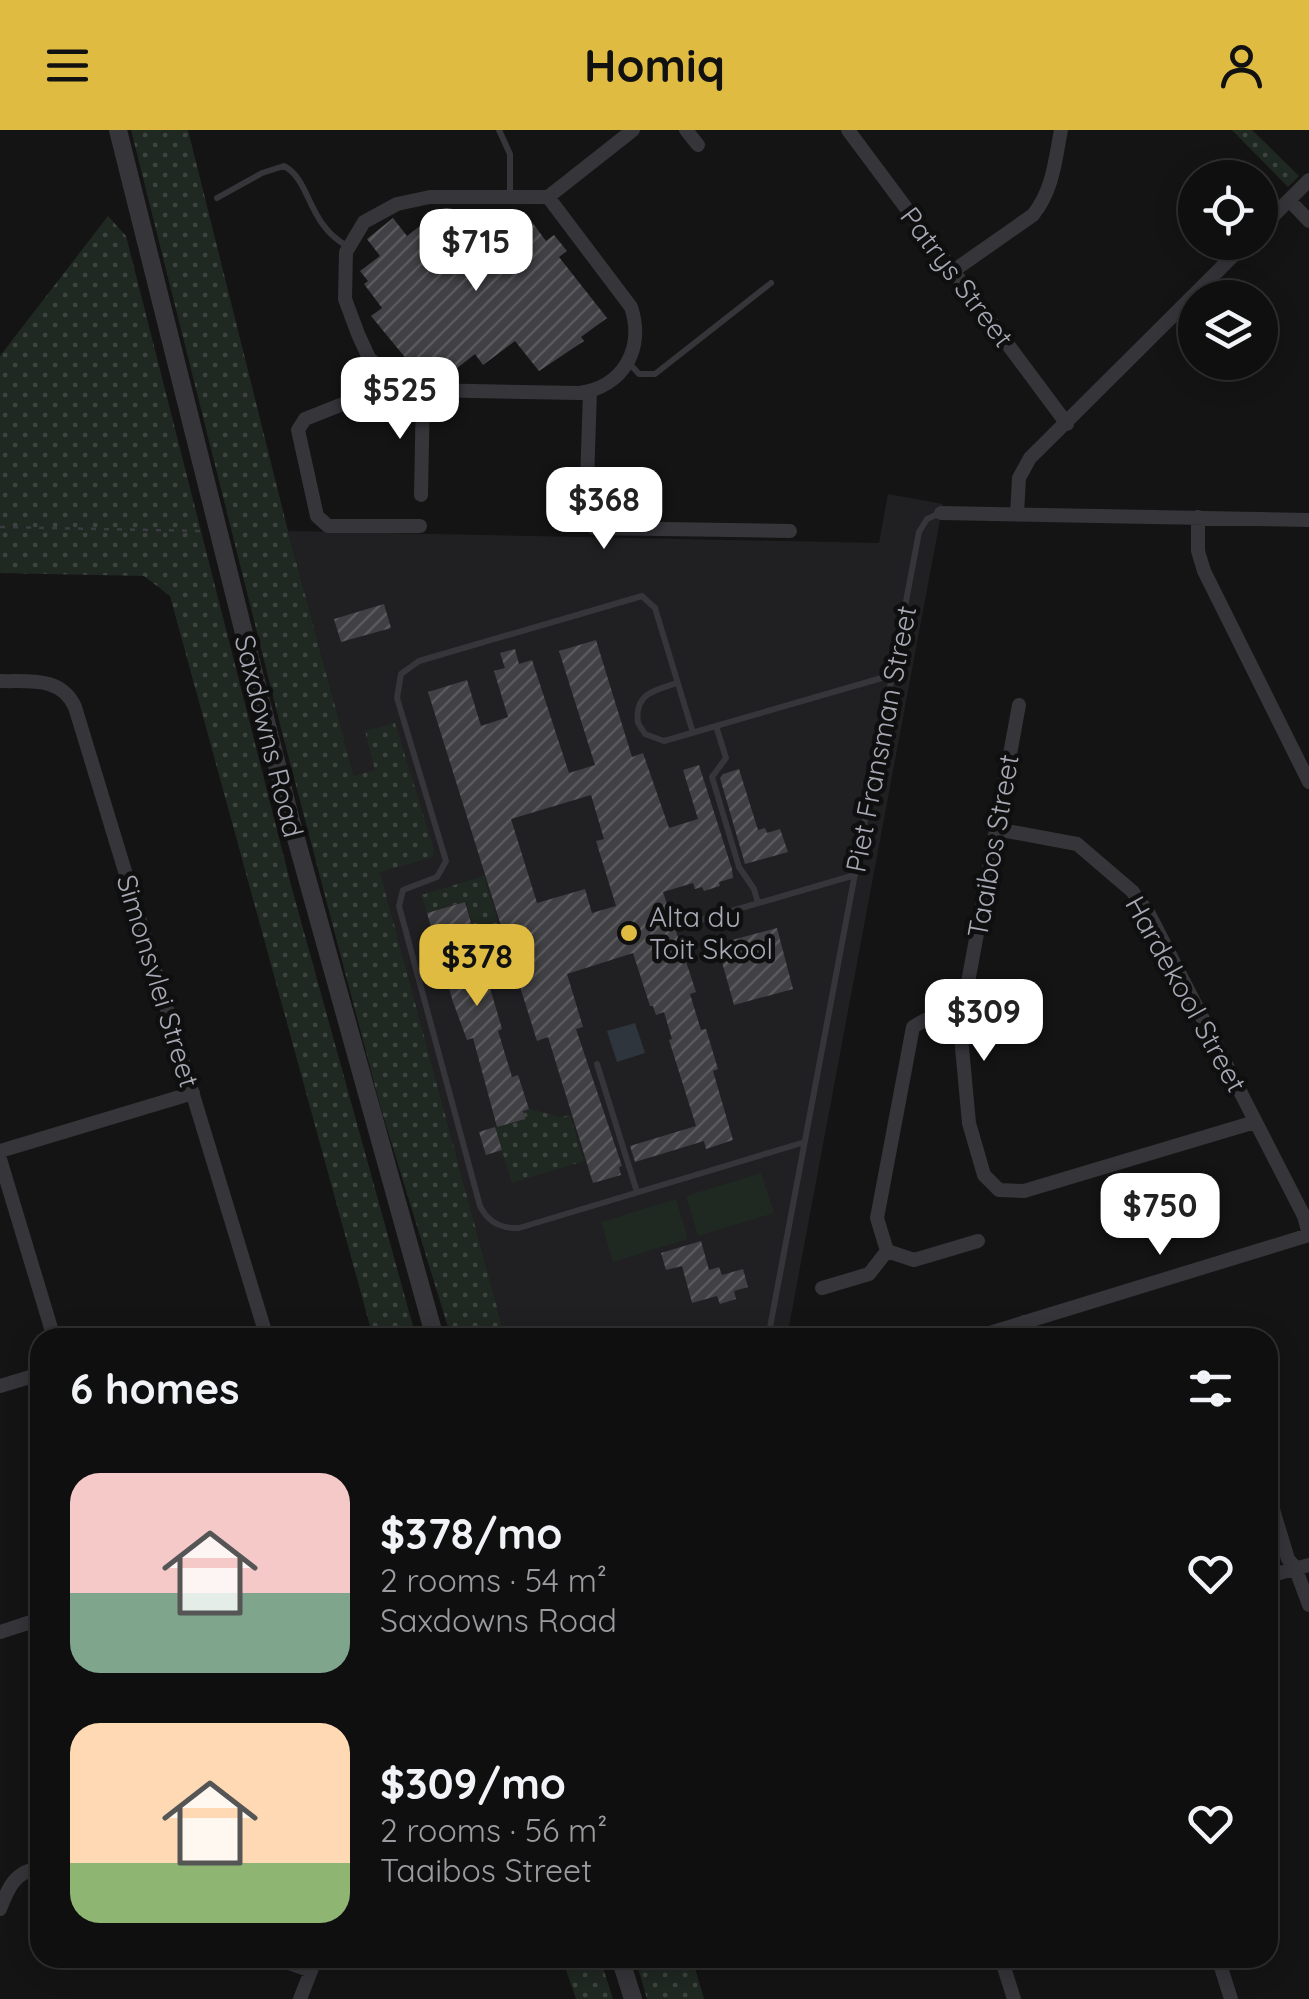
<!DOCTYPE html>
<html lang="en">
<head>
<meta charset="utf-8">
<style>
	body { margin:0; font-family:Quicksand,sans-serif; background:#1d1d1e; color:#f1f3f6; height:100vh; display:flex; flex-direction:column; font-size:38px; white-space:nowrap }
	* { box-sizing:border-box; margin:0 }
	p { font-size:32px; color:#9b9c9f }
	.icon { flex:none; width:55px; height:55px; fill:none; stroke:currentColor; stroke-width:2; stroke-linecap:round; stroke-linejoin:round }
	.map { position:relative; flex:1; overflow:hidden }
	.details { position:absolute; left:30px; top:1198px; width:1248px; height:640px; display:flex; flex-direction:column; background:#0f0f10; border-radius:30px; box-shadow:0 5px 25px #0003,0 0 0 2px #2f2f30 }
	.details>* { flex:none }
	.fabs { position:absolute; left:1178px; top:30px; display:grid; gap:20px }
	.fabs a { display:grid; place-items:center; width:100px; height:100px; border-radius:50%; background:#0f0f10; box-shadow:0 5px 25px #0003,0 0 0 2px #2f2f30; font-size:50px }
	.price { position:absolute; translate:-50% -85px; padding:0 22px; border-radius:20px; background:#fff; color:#222; font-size:32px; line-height:65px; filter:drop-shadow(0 2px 5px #0008) }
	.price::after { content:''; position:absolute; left:50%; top:60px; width:30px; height:22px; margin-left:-15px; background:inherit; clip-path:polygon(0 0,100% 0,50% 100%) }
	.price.on { background:#dfbc41; color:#111 }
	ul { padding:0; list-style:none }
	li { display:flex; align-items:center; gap:30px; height:250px; padding:0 40px }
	li span { display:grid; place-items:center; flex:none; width:280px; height:200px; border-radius:30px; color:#555 }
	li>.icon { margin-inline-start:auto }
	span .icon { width:120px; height:120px; fill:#fffc; stroke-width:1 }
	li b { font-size:42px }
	h2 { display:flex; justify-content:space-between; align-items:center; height:120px; padding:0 40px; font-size:42px }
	header { display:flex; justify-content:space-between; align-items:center; height:130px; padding:0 40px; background:#dfbc41; color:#111; font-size:45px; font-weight:800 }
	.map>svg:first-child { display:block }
	.built { fill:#202022 }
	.green { fill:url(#green-dots) }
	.pitch { fill:#202822 }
	.water { fill:#2e353d }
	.building { fill:url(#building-hatch); fill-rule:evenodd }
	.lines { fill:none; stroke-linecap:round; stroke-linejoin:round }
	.path { stroke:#3b3c41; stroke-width:2.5; stroke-dasharray:5 8; stroke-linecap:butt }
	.service { stroke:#35353a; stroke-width:6 }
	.minor { stroke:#35353a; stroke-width:14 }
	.tertiary { stroke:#35353a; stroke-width:18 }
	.poi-dot { fill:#dfbc41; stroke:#0f0f10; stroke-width:4 }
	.labels { text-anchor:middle; stroke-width:9; stroke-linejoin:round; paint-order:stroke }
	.street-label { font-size:28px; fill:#a7a9b4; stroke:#0f0f10 }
	.poi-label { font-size:28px; fill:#a7a9b4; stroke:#0f0f10; text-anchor:start }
</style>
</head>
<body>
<header><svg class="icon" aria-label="menu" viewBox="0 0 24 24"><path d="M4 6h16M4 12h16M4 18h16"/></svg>Homiq<svg class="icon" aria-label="person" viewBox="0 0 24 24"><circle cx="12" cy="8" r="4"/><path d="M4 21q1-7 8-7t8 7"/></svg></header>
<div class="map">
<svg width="1309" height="1869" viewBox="0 0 1309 1869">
	<defs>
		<pattern id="green-dots" width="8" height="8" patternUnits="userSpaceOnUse" patternTransform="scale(2.5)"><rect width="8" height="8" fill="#202822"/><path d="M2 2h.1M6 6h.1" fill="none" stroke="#3e4440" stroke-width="1.8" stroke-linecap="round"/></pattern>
		<pattern id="building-hatch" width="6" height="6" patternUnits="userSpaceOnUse" patternTransform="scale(2.5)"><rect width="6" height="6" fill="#414145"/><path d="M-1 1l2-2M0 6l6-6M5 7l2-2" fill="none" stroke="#5a5a5d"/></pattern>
	</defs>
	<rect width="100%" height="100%" fill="#141415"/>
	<path class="built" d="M888,364l55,10 -156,833h-282l-217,-806 591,12z"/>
	<path class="green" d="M131,0h57l100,401 66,245 21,-6 -10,-39 30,-8 39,127 -1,7 -53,15 125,465h-54l-70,-228 -98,-373z
		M1232,0h20l47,46 -11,11z
		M108,86l18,20 165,649 125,452h-43l-203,-741 -26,-20 -144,-3v-217z
		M484,746l19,63 -24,8 -13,-46 -39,12 -6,-18z
		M529,979l32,8 9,-2 14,46 -72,22 -17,-55 29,-9 -1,-8z
		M562,1828h38l13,41h-37z
		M635,1828h57l12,41h-57z"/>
	<path class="pitch" d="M761,1043l13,40 -76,23 -12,-40z
		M676,1069l12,40 -75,23 -12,-40z"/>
	<path class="water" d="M635,893l10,30 -28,9 -10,-31z"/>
	<path class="building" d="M443,78h8l32,40 43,-34 20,27 8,-6 13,16 -8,6 48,61 -26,19 3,4 -45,30 -24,-30 -32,24 -8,-11 -33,26 -9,-11 -11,9 -51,-62 11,-8 -18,-24 4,-3 -8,-10 20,-15 -13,-17 26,-21 14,18z
		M384,474l7,24 -50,14 -7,-23z
		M596,510l36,117 11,-4 26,75 29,-9 -15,-49 16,-5 33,104 1,9 -14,4 1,4 -16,5 -2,-4 -7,2 -2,-6 -30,9 33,100 -6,2 11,36 5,-1 12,40 -5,2 20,69 -27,9 -2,-8 -69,21 -5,-16 66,-20 -27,-86 3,-1 -8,-27 -8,3 -3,-9h-3l-17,-53 -66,21 16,53 -7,2 46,137 -3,1 2,8 -28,8 -45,-146 -11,4 -109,-349 39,-12 14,46 27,-9 -14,-46 11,-3 -5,-15 15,-4 4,15 13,-4 37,113 26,-8 -36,-114zM591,665l13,44 -8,2 20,65 -24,7 -7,-24 -48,14 -26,-84z
		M739,639l19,61 7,-2 2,5 13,-4 8,23 -43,12 -25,-86 3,-4z
		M465,772l37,127 -4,2 14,46 6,-2 11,34 -6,2 2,8 -28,8 -24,-89 -6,2 -14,-38 -26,-89z
		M777,798l16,61 -59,16 -17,-61z
		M495,997l7,23 -16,5 -7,-23z
		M701,1111l8,29 10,-3 3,8 21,-6 5,18 -14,4 2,8 -16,5 -3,-8 -25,7 -10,-37 -16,4 -5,-17z"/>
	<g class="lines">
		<path class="path" d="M0,397l201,4"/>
		<path class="service" d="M499,0l11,24v41
			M217,68l45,-25 22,-7c27,14 23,58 63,80
			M629,233l10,11h16l116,-91
			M677,553c-23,7 -43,11 -39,40l7,11 19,7 228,-66
			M716,596l10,32 -14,19 27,90 15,22 4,14
			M693,603l-38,-125 -13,-12 -223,65 -18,13 -4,24 49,163 -9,16 -34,13 -4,16 81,300c8,16 21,23 39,22l286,-86
			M690,793l165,-48
			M597,934l40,128
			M768,1208l151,-806 8,-13 13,-6"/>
		<path class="minor" d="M686,0l12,15
			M848,0l219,294
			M548,67l83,110c14,42 -8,80 -52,86l-156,-3 -28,-9 -26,-23 -11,-24 -13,-35 1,-47 18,-30 33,-18 33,-7h118l85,-67
			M1289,70l20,21
			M1260,99l49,-49
			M953,141l80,-56c20,-25 22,-54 28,-85
			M369,228l-11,40 -53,21 -7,11 19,86 11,10h92
			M590,261l-4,122 8,15 196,3
			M421,365l2,-105
			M941,383l368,7
			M1017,384l2,-36 11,-20 217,-216
			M1198,387v34l6,20 105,211
			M0,551c29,1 61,-5 75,26l192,631
			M1019,575l-59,321 9,97 15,52 15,15 25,1 231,-69
			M960,896l-35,-6 -12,7 -36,191 10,33 27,9 64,-19
			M0,1021l193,-58
			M0,1029l54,179
			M822,1158l47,-14 18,-23
			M1024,1192l4,16
			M973,1208l336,-103 -5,-19 -155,-302 -17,-23 -55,-47 -81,-15
			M0,1256l40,-12
			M1268,1363l20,66 7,8 14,38
			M1268,1446l41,-11
			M0,1502l40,-13
			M0,1779c8,-21 15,-38 40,-41
			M275,1828l36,13
			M1001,1828l13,41
			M1218,1828l13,41
			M300,1869l16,-41"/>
		<path class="tertiary" d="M118,0l172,687 145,521
			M620,1828l13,41"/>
	</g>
	<circle class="poi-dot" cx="629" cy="803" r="10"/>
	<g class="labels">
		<g class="street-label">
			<text transform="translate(957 147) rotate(53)" y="10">Patrys Street</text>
			<text transform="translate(269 606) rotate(76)" y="10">Saxdowns Road</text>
			<text transform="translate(881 609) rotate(-79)" y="10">Piet Fransman Street</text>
			<text transform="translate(993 716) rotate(-80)" y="10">Taaibos Street</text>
			<text transform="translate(158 851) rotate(73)" y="10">Simonsvlei Street</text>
			<text transform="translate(1186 864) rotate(61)" y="10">Hardekool Street</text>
		</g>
		<g class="poi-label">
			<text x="649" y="797">Alta du<tspan x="649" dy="32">Toit Skool</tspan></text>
		</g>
	</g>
</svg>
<div class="fabs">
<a><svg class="icon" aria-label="locate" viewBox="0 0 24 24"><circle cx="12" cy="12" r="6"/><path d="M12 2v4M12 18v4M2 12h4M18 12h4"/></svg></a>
<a><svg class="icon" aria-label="layers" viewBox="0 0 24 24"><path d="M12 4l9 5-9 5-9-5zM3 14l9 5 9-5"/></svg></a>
</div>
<b class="price" style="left:476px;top:164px">$715</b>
<b class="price" style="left:400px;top:312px">$525</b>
<b class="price" style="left:604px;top:422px">$368</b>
<b class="price on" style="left:477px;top:879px">$378</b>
<b class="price" style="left:984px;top:934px">$309</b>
<b class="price" style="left:1160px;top:1128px">$750</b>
<section class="details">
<h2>6 homes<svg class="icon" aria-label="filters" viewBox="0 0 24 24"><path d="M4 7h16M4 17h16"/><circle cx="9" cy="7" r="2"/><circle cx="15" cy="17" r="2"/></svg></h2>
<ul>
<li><span style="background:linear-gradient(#f6c9c9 60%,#7fa58c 0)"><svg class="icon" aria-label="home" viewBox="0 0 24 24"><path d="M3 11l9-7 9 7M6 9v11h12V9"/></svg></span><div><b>$378/mo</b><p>2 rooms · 54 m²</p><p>Saxdowns Road</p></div><svg class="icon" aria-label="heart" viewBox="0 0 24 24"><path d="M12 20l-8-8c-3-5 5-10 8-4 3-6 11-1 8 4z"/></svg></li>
<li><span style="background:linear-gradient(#ffd9b3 70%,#8fb573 0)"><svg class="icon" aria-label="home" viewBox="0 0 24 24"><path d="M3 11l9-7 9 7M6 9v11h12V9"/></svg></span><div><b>$309/mo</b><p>2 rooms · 56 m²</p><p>Taaibos Street</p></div><svg class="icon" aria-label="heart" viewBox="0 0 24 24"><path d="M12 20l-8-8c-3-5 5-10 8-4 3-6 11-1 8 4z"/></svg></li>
</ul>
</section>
</div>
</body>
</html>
